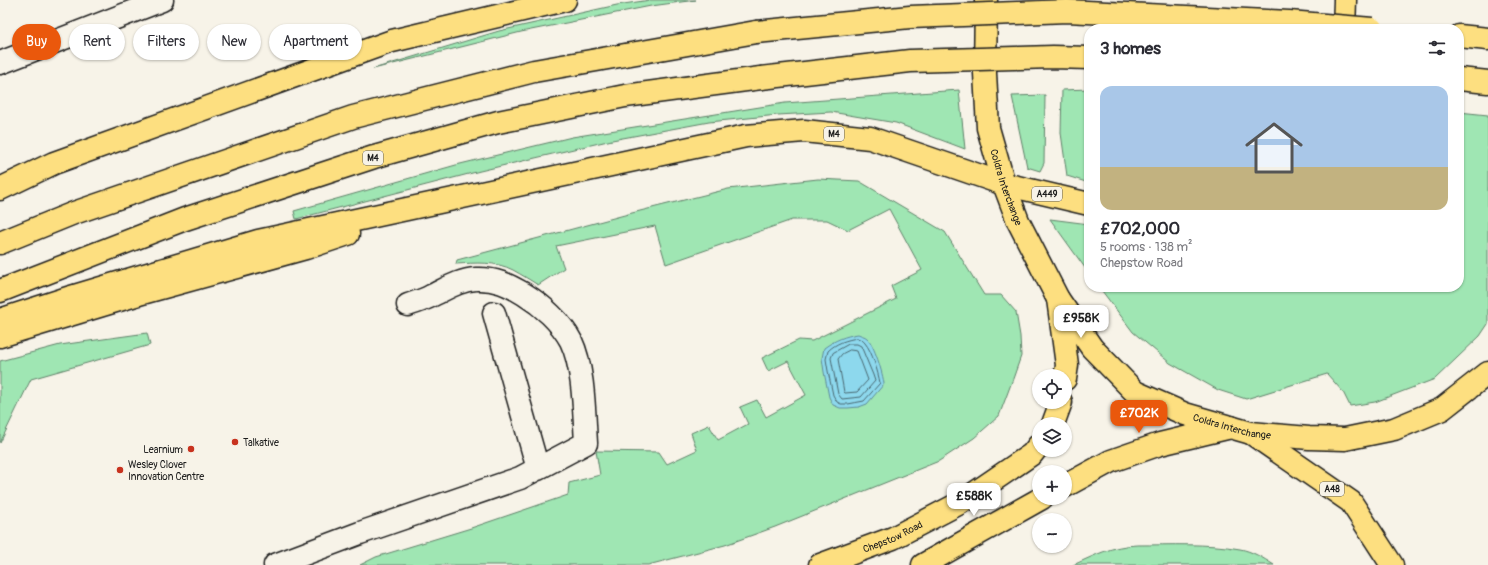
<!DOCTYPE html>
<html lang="en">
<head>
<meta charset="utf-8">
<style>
	body { margin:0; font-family:Pangolin,sans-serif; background:#f7f7f7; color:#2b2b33; height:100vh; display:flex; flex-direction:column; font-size:15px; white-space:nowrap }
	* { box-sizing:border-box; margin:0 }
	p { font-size:13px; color:#7c7c81 }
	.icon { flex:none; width:22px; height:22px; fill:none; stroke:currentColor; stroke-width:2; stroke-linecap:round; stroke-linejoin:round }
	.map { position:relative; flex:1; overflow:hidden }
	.sheet { position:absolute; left:1084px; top:24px; width:380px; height:268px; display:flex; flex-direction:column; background:#fff; border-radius:16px; box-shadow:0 1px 3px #0004 }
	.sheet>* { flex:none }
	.banner { position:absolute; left:12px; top:24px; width:380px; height:36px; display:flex; gap:8px }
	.tools { position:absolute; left:1032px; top:369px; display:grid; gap:8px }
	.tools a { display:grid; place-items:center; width:40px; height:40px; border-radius:50%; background:#fff; box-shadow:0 1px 3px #0004; font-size:20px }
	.price { position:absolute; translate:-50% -34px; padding:0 9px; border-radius:8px; background:#fff; color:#222; font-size:13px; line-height:26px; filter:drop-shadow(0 1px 2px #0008) }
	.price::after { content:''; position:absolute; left:50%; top:24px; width:12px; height:9px; margin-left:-6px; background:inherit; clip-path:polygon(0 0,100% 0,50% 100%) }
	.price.current { background:#ea580c; color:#fff }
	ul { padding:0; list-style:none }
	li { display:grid; align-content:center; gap:8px; height:212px; padding:0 16px }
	li span { display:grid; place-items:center; height:124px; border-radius:12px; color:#555 }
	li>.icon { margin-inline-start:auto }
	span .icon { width:72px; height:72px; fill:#fffc; stroke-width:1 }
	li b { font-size:17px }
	h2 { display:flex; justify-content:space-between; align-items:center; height:48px; padding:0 16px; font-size:17px }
	.tag { padding:0 14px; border-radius:18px; background:#fff; box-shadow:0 1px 3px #0004; font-size:14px; line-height:36px }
	.tag.current { background:#ea580c; color:#fff }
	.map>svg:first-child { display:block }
	.green { fill:#9fe6b3; stroke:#5e8168 }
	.water { fill:#8dd8ed; stroke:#608d99 }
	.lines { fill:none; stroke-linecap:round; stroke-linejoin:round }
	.shore { stroke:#496770; stroke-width:1 }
	.minor-casing { stroke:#1c1c1c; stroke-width:25 }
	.major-casing { stroke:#1c1c1c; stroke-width:25 }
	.highway-casing { stroke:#1c1c1c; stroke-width:25 }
	.minor { stroke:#f7f3e8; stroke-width:22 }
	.major { stroke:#fddf80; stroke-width:22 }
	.highway { stroke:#fddf80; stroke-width:22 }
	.highway-bridge-casing { stroke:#1c1c1c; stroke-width:25; stroke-linecap:butt }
	.highway-bridge { stroke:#fddf80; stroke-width:22 }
	.poi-dot { fill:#c8321e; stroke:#f7f3e8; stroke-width:1.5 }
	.labels { text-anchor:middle; stroke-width:3; stroke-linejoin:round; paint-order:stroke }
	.shield { fill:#f7f3e8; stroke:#5e5c59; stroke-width:1 }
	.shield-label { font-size:9px; font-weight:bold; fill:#1c1c1c }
	.street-label { font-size:10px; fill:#1c1c1c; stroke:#f7f3e8 }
	.poi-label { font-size:10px; fill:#1c1c1c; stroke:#f7f3e8; text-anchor:start }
</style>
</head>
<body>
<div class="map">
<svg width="1488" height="565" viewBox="0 0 1488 565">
	<rect width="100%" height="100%" fill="#f7f3e8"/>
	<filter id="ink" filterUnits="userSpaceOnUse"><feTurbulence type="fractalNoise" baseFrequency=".025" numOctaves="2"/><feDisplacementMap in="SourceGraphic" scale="8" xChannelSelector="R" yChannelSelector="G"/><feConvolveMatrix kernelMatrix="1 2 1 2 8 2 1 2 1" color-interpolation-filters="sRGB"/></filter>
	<g filter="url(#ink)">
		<path class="green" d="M650,0h46l-45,6 -130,26 -148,37 126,-38 118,-26z
			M1089,89v94l-22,-7 -6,-43 1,-43z
			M959,90l6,59 -69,-26 -65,-11 -53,3 -69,7 -97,18 -132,31 -184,48 -2,-8 162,-46 116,-28 213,-34z
			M1045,95l-1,68 -4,8 -13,-4 -15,-71z
			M1459,112l29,3v209l-8,12 -45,43 -60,23 -25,4 -7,-14 -16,-18 -81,25 -28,-9 -48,-27 -37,-31 -34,-45h360z
			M818,179l41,2 86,51 39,63h17l15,17 4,24 1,20 -7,20 -15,40 -25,22 -35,23 -164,66 -50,18 -77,20h-288l16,-8 95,-29 97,-33 1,-12 31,-8 -4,-24 63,1 8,12 30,-14 -6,-17 18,-8 9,15 30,-16 -8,-17 17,-7 9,17 40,-22 -18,-34 -20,10 -6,-13 37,-18 13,1 84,-42 -5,-13 31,-16 -33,-61 -41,21 -21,-10h-35l-126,44 -11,-38 -99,20 8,22 -26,17c-8,-5 -16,-10 -25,-15 -17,-9 -38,-7 -57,-6l1,-4 175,-47 96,-24z
			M1050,219l39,5v49l-1,-1z
			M147,333l3,12 -119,34 -31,64v-82l60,-16z
			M1137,545c33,0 70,-2 103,4 12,2 23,9 34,16h-201c23,-10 38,-19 64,-20z"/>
		<path class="water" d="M858,334c2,1 7,2 9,4 7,6 16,36 17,46l-17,20 -8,3 -11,1h-8l-7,-3 -4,-8 -5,-25 -2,-14 2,-10c11,-8 21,-12 34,-14z"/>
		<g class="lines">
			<path class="shore" d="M857,338c3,1 6,2 8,5 7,8 13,29 15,40l-16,18 -16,3h-7l-4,-2 -4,-7 -5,-24 -2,-12 2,-8c8,-8 18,-11 29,-13z
				M849,344h8l4,2 12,29 2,6 -14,16 -19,2 -4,-5 -7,-36 2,-5z
				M850,350l7,1 11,29 -11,12 -12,1 -1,-1 -6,-33 4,-5z"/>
			<defs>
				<path id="minor" d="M0,63l162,-63
					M494,313l44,156
					M275,565l85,-32 160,-55 66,-35c-2,-31 -2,-75 -15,-102 -10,-19 -29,-36 -47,-47 -15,-9 -29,-16 -48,-15 -17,1 -30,10 -45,17 -7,4 -15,6 -23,9"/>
				<g id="major">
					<path d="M1058,299l9,66 -2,14"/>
					<path d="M1053,424l8,-22"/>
					<path d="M1251,433l100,69 41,63"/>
					<path d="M1065,486l46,-25 49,-17 71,-17"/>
					<path id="s1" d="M820,565l73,-27 67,-35 72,-49 7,-9"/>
					<path d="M923,565l119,-67"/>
				</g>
				<g id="highway">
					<path id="s2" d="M986,0l-1,73 3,55 16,56 14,37 40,78 34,49 43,44 50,22 66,19 58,5 36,1 49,-10 48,-20 46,-36"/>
					<path d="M1344,29l1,-29"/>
					<path d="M1459,36l29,3"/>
					<path d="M1459,79l29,3"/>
					<path d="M0,189l54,-26 338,-122 173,-41"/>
					<path d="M0,243l74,-30 279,-96 181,-46 222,-39"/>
					<path d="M0,291l185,-72 189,-62 124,-35 127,-26 136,-18"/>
					<path d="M0,320l71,-23 187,-56 488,-105 58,-5 66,7 134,46 85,20"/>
					<path d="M0,336l139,-42 167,-46 42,-14"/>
				</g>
			</defs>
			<use href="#minor" class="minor-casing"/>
			<use href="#major" class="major-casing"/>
			<use href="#highway" class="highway-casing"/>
			<use href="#minor" class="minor"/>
			<use href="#major" class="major"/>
			<use href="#highway" class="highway"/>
			<defs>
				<path id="highway-bridge" d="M756,32l154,-15 157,-6 222,11 83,7
					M761,78l149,-17 143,-4 36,1"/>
			</defs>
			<use href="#highway-bridge" class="highway-bridge-casing"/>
			<use href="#highway-bridge" class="highway-bridge"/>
		</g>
	</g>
	<g class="poi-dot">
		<circle cx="235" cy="442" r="4"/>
		<circle cx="191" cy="449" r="4"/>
		<circle cx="120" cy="470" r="4"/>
	</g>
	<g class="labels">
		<g class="shield">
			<rect x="824" y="127" width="20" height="14" rx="3"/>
			<rect x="363" y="151" width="20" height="14" rx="3"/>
			<rect x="1032" y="187" width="30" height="14" rx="3"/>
			<rect x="1320" y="482" width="24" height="14" rx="3"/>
		</g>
		<g class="shield-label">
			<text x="834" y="137">M4</text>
			<text x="373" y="161">M4</text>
			<text x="1047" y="197">A449</text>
			<text x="1332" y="492">A48</text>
		</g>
		<g class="street-label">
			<text dy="4" stroke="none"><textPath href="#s2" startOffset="190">Coldra Interchange</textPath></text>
			<text dy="4" stroke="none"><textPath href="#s2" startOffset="538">Coldra Interchange</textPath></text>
			<text dy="4" stroke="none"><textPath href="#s1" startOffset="78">Chepstow Road</textPath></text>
		</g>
		<g class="poi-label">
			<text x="243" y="446">Talkative</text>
			<text x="183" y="453" text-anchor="end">Learnium</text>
			<text x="128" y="468">Wesley Clover<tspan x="128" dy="12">Innovation Centre</tspan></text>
		</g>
	</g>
</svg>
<div class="tools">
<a><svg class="icon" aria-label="locate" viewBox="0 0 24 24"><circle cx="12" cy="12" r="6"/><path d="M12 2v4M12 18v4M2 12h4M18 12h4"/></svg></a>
<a><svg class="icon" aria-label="layers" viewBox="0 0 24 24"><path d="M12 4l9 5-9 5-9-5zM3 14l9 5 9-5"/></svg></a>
<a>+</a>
<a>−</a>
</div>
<b class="price" style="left:1081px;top:339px">£958K</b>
<b class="price current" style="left:1139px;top:434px">£702K</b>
<b class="price" style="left:974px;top:517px">£588K</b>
<div class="banner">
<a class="tag current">Buy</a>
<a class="tag">Rent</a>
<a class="tag">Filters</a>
<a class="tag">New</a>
<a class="tag">Apartment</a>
</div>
<section class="sheet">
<h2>3 homes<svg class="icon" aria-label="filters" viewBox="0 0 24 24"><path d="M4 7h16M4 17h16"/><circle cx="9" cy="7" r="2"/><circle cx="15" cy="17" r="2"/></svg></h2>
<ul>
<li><span style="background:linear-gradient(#a9c7e8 65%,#c2b280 0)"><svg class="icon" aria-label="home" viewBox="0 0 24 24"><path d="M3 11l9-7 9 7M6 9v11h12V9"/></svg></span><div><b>£702,000</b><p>5 rooms · 138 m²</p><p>Chepstow Road</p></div></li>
</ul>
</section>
</div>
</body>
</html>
